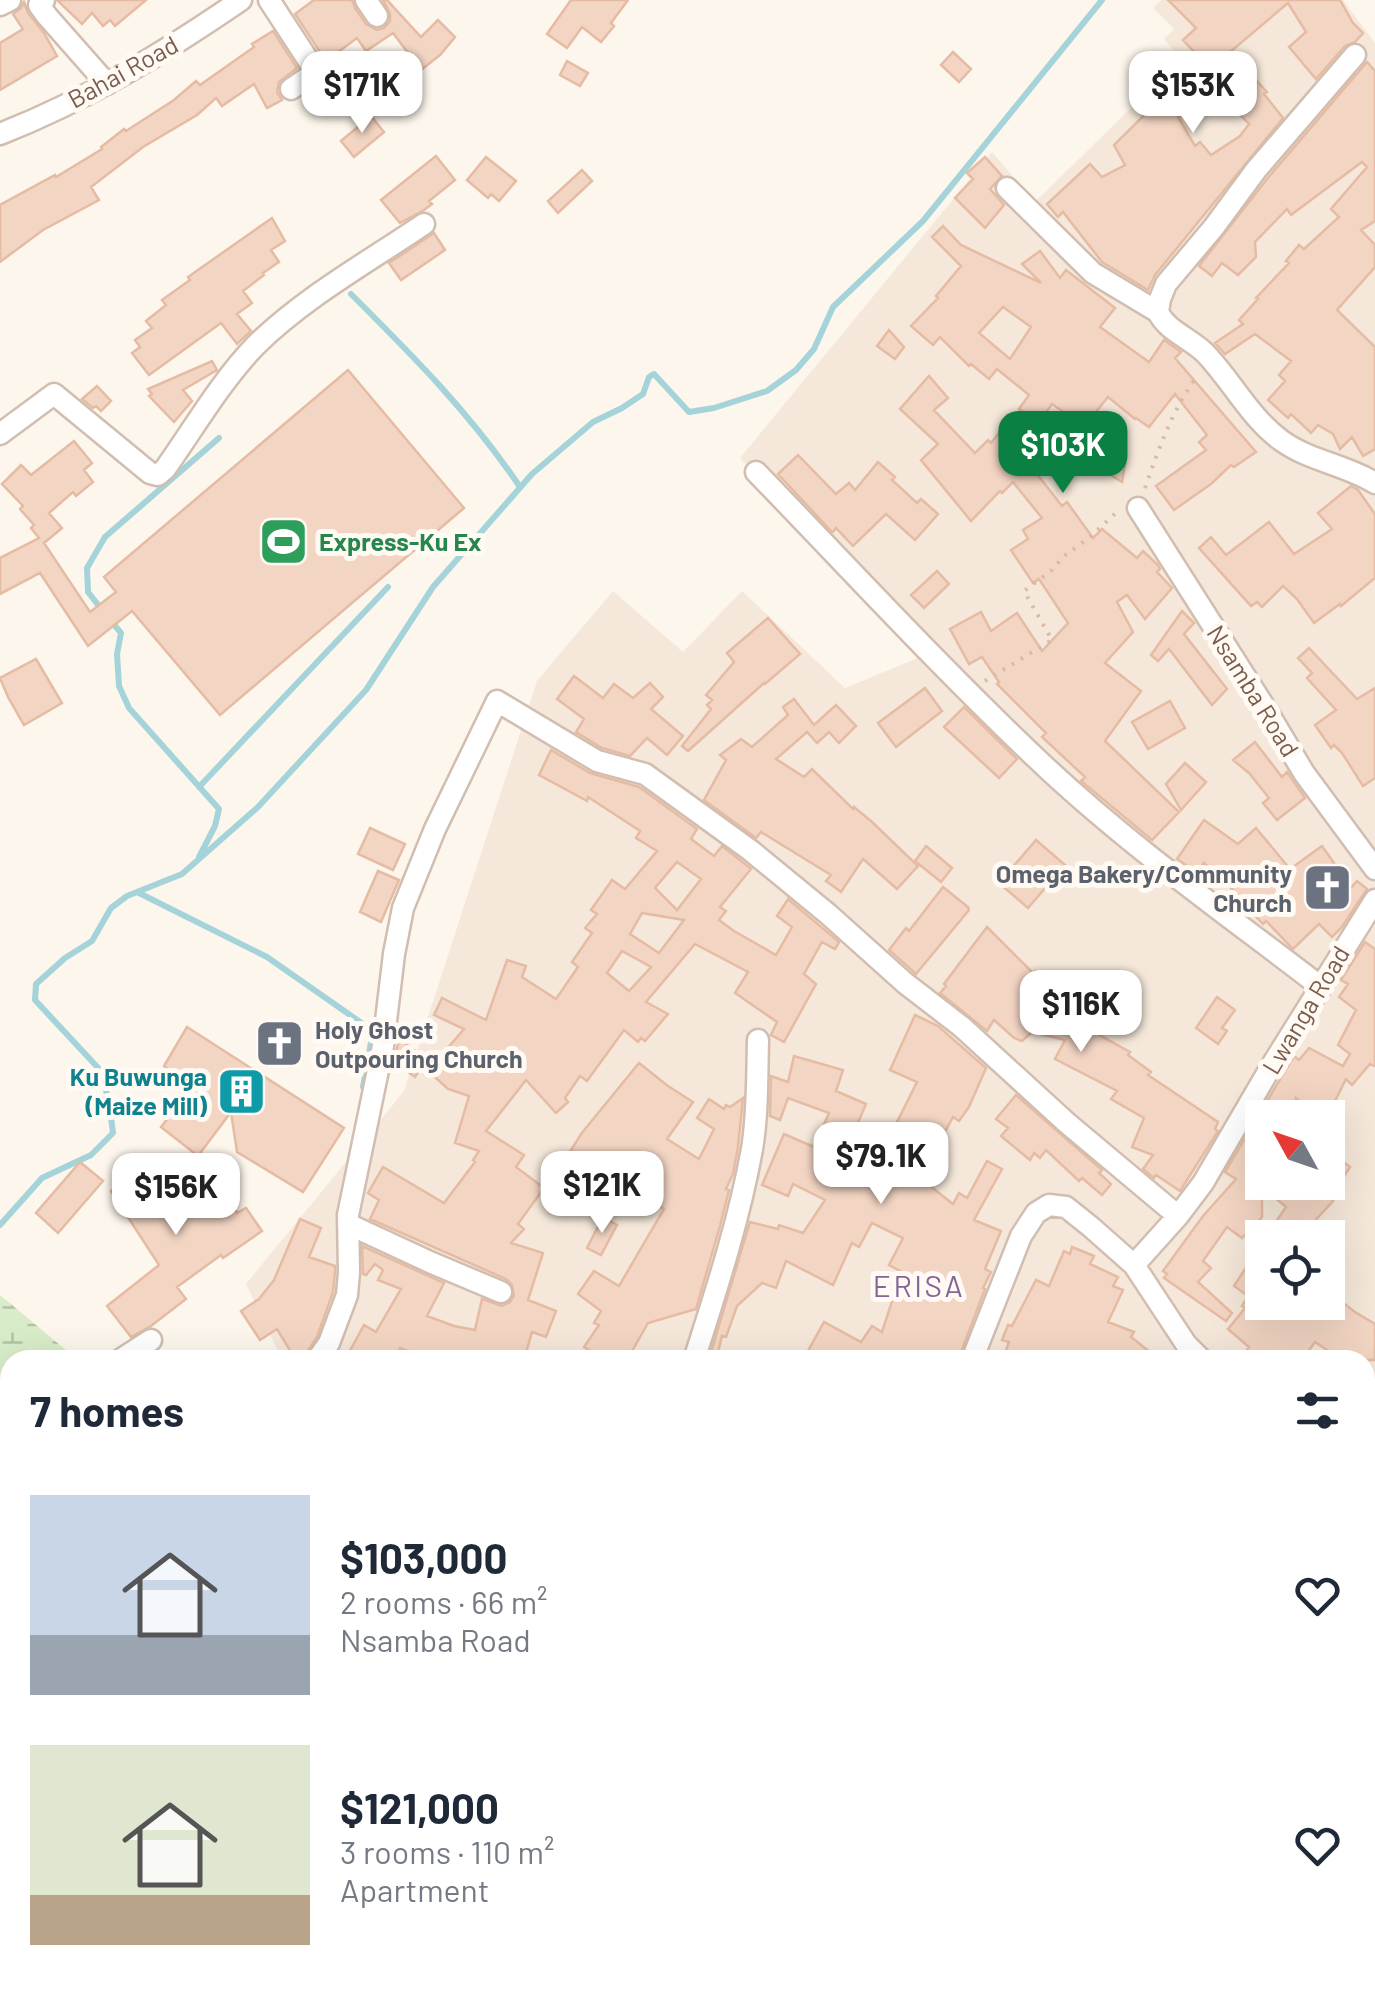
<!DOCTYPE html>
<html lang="en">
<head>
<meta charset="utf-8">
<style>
	body { margin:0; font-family:Barlow,sans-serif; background:#f6f6f7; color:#1f2937; height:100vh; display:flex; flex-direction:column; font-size:38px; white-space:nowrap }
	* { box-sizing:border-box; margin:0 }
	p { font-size:32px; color:#747a83 }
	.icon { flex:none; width:55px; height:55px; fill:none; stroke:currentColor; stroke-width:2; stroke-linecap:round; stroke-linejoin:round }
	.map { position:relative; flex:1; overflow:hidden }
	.details { position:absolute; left:0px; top:1350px; width:1375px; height:640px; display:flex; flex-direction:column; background:#fff; border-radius:30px 30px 0 0; box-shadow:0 10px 40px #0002 }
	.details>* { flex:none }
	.needle { width:65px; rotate:310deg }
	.buttons { position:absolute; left:1245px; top:1100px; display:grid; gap:20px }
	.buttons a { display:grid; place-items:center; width:100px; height:100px; border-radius:0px; background:#fff; box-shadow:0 10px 40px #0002; font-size:50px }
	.price { position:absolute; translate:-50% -85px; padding:0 22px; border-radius:20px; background:#fff; color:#222; font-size:32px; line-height:65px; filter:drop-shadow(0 2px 5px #0008) }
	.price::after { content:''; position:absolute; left:50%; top:60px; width:30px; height:22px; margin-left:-15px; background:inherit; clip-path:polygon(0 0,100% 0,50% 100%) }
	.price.current { background:#0b8043; color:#fff }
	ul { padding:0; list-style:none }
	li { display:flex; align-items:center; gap:30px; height:250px; padding:0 30px }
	li span { display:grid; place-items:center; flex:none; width:280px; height:200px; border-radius:0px; color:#555 }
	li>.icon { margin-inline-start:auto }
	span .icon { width:120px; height:120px; fill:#fffc; stroke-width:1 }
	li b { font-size:42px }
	h2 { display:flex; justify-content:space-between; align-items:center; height:120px; padding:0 30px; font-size:42px }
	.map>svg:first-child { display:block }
	.residential { fill:#f5e8da; fill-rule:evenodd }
	.wetland { fill:url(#wetland-marsh) }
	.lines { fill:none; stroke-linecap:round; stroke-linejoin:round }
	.stream { stroke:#a5d3da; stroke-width:6 }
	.building { fill:#f3d5c3; stroke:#e6bba3; stroke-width:2.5; fill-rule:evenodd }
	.minor-casing { stroke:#d1beb0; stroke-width:25 }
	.major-casing { stroke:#dad1cd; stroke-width:30 }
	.path { stroke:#d9b8a5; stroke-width:4; stroke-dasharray:2.5 8; stroke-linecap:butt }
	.minor { stroke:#fff; stroke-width:20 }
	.major { stroke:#fbd9a5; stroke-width:25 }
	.labels { text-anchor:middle; stroke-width:10; stroke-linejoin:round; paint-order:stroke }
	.street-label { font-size:25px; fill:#7a5c4d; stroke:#fffaf3 }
	.leisure-label { font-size:25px; font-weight:bold; fill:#27864d; stroke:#fffaf3; text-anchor:start }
	.worship-label { font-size:25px; font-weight:bold; fill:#5b616d; stroke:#fffaf3; text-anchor:end }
	.culture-label { font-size:25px; font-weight:bold; fill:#0d838f; stroke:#fffaf3; text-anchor:end }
	.quarter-label { font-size:30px; letter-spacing:2.5px; fill:#846695; stroke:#fffaf3 }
</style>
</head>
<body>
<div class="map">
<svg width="1375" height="1990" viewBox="0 0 1375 1990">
	<defs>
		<pattern id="wetland-marsh" width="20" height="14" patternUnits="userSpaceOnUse" patternTransform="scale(2.5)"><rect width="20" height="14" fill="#d8ecc9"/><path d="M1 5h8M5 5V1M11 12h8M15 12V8" fill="none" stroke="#b4c2a5"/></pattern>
	</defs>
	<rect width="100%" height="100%" fill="#fdf6ec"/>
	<path class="residential" d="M1161,0h182l32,43v1947h-1130l-7,-10h1127v-620h-1083l-36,-76 158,-193 133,-410 76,-90 70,61 59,-61 103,97 75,-31 -180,-199 252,-306 43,50 146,-143 -17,-20 10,-10 -21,-21zM1262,1118h66v64h-66zM1262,1238h66v64h-66z"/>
	<path class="wetland" d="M0,1295l78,65h-68v620h807l11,10h-828z"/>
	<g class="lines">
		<path class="stream" d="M351,294c63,63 119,119 169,193
			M102,610l-14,-18 -1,-24 18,-31 114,-99
			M110,620l11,13 -4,21 2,32 10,22 90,101 -4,17 -16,31
			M199,787l189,-200
			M137,892l130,65 106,74 -10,56
			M0,1225l42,-47 49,-23 22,-22 -4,-31 -8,-31 -66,-71 1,-16 29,-26 27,-17 19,-33 16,-12 55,-22 76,-67 108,-117 67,-103 99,-113 61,-52 29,-14 21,-14 6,-17 5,-3 35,38 25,-4 53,-17 29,-21 18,-21 19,-42 90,-86 179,-221
			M0,1666l10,14
			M0,1957l10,-7
			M222,1980l7,10
			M166,1983l4,7"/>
	</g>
	<path class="building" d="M57,0h89l-31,26 -5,-6 -7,6 -11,-13 -10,11z
		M314,0h38l3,8 11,16 11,6 7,-2 6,-7v-7l-7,-14h4l34,37 17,-17 17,17 -15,18 -19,15 -28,-37 -27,18 -9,-13 -31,23 -31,-47z
		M571,0h57l-17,23 3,3 -13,16 -19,-15 -15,21 -20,-14z
		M1168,0h172l13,23 10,10 -8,9 -10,4 -29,33 -27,-32 17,-15 -18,-29 -58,49 37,40 -3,2 19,24 -128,157 -7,15 -46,-28 -39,-50 -5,5 -11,-13 43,-40 12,13 23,-12 -11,-20 87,-86 -18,-19 13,-12zM1211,85l38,39 -9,12 -29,19 -11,-13 -5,4 -17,-29z
		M24,2l4,11 16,20 13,23 -57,34v-47l23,-14 -10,-15 8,-6z
		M273,31l24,37 -18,14 -2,10 5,8 -15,8 -13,-24 -32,22 -6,-8 -19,17 -54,32 -52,40 8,13 -56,30 -43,32v-57l55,-30 1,2 46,-28 -1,-2 23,-18 2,2 48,-31 22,-19 4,4 54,-38 -2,-3z
		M953,52l18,17 -12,13 -18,-17z
		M567,61l21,12 -8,13 -20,-11z
		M1367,62l8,9v150l-14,9 14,15v22l-38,43 38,37v102l-12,7 -11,-19 -12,12 -7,-15 -15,-9 -7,8 -20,-19 -3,4 -20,-18 17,-19 -6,-6 12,-14 -36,-27 -30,20 -10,-11 28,-19 -4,-4 19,-21 -2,-1 33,-35 -3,-2 13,-16 5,4 35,-32 -8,-8 36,-42 -5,-5 -71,53 -4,-6 -32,33 1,15 -18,18 -16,-12 -10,13 -13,-10 68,-87z
		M371,116l13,16 -30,25 -13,-16z
		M436,156l19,24 -26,21 3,3 -8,6 -24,13 -19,-23z
		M486,157l30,24 -17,20 -8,-7 -3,4 -21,-18z
		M985,157l17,19 -12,13 14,16 -19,23 -30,-30 18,-19 -6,-6z
		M582,170l10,11 -34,32 -10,-12z
		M272,218l13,23 -14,9 8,12 -16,11 1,2 -21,16 9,12 -15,11 14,17 -14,13 -16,-21 -72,52 -17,-22 8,-6 -5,-7 17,-12 -6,-7 20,-16 -4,-5 28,-20 -2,-3z
		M943,226l18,19 80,38 -19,-19 18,-13 20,27 6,-8 49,38 -15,19 49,35 15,-22 17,12 -6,6 81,94 -22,15 -3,-2 -20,19 -37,26 -18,-24 50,-36 -7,-8 8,-7 -32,-41 -26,33 -13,-9 -1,1 -27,-22 -27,33 19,5 -2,6 28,17 -4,24 -26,-16 -37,-8 -2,5 -35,-8 40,51 5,-4 26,36 9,-9 35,29 6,-7 15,14 2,4 -3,3 15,16 -27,31 -18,-24 -10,7 16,30 -28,31 36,28 -36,50 74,71 -27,28 -71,-59 4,-4 -43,-40 4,-4 -49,-49 2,-2 -17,-25 -13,7 -19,-35 31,-17 10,19 26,-18 25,38 26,-28 -29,-44 -6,4 -22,-33 17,-11 -5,-9 19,-12 -29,-36 -11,11 -2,-2 -29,30 -50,-61 17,-16 -38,-35 29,-33 19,22 -14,12 41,43 13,-13 3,3 8,-10 7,6 19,-26 -6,-4 10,-14 -32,-26 -8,10 -18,-15 -2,2 -29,-29 -7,8 -22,-19 27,-28 -2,-2 25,-30 -29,-29zM1003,307l28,20 -21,32 -31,-26zM1052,404l20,14 -6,25 -36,-9z
		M434,233l11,17 -44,30 -12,-17z
		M889,330l15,17 -9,12 -18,-13z
		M212,361l5,9 -34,20 9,11 -18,21 -25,-26 3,-2 -4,-5z
		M348,370l116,138 -244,207 -88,-104 -44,35 -48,-73 -40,21v-36l39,-20 -8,-10 3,-3 -14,-16 3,-3 -21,-22 19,-19 10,10 43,-34 18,22 -8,7 9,12 -17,14 -3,-4 -24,21 13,15 -18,15 46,69 26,-20 -12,-15z
		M97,386l14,15 -10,10 -5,-5 -3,2 -11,-9z
		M798,455l38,39 13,-11 6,7 23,-28 17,15 -3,3 25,23 4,-4 17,15 -23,26 -29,-26 -33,32 -17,-18 -3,4 -2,-1 -53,-57z
		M1351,486l7,4 17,24v64l-34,28 -1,-2 -26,19 -17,-24 -14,-13 -21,21 -5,-5 -6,4 -52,-58 12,-11 15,18 43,-33 25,32 38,-25 -14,-16z
		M937,571l12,13 -25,24 -13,-13z
		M1182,611l12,12 -10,11 43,55 -15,16 -43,-56 -11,12 -7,-6z
		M768,618l32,36 -35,30 -1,-1 -76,68 -6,-5 29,-37 -4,-4 5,-5 -6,-5 28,-33 -7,-9z
		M1309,648l48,51 18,-11v90l-12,8 -21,-33 -8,-8 -3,3 -16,-23 21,-15 -29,-32 5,-5 -14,-15z
		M36,659l26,44 -38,22 -16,-28 -8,-19z
		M574,676l29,22 11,-14 19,14 17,-15 13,14 -12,12 32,27 -16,19 -20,-17 -17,18 -28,-8 -26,-16 8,-13 -27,-20z
		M925,688l17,23 -46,36 -18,-24z
		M794,699l20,26 22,-20 20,21 -17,17 -10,-11 -12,11 -10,-11 -31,27 28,18 8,-8 41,40 1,-2 17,14 47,45 -21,23 -34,-30 -22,33 -15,-11 5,-6 -18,-11 -52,-32 -5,6 -52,-38 22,-40 -6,-5 21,-16 11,8 36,-32 -5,-8z
		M1170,701l15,27 -37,21 -16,-27z
		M964,707l53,52 -18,19 -55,-51z
		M1255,742l27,35 5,-5 18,26 -28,22 -14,-17 6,-5 -20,-25 -16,-13z
		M551,750l39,23 49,14 58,42 -6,10 23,17 8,-10 29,23 -31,38 6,4 -7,9 15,11 42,24 16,-28 -15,-11 11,-17 51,43 -4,7 -13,-7 -18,32 12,10 -32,58 -13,-7 6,-13 -42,-29 13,-21 -53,-28 -49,58 22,12 -23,27 -4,-3 -3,4 -14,-12 -37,51 -7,-5 -15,22 3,4 -12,11 -30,-33 -40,51 38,24 -8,12 28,21 -26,36 6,5 -13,14 32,10 -15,47 28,11 -10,26 -14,-5 -8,28h-91l-33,-12 -7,12h-48l19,-35 12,7 25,-43 -23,-9 5,-10 -8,-6 -9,11 -3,-1 -1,-28 82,37 -17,33 27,10 21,4 7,-31 20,7 8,-4 4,-6 -2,-11 -6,-6 -136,-60 9,-19 -11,-7 15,-26 61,36 31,-41 -2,-2 6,-9 -24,-8 14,-47 -21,-7 -20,-18 36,-42 -30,-14 8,-17 44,22 21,-60 19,6 -4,11 34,22 22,-32 -6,-5 20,-29 -7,-5 12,-14 -6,-4 21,-30 13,9 32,-38 -21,-13 4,-7 -52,-34 -1,4 -48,-26zM677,862l24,17 -24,31 -22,-22zM642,913l42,7 -25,33 -29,-19zM622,951l29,16 -22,24 -22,-18z
		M1185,763l21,19 -25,28 -15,-26z
		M1204,820l34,24 18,-16 34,41 32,-23 12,17 -10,7 20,26 13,-15 10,8 -25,38 -10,10 -13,-13 -26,25 -27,-28 -3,3 -17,-18 2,-2 -44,-41 -7,10 -20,-14z
		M370,828l35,16 -12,26 -35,-16z
		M1036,840l29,25 -37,43 -29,-25z
		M926,846l26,22 -11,14 -26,-21z
		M378,871l21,9 -18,42 -21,-10z
		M943,887l25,20 1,3 -53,64 -27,-24 17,-22 3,3z
		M987,927l46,46 2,-2 23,20 -14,17 32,21 3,-5 51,28 -2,3 23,17 -3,3 70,47 -3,7 3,2 -38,60 -24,-16 -2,3 -11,-9 10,-14 -21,-8 12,-29 -33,-19 6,-8 -62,-32 10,-19 -33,-8 -10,9 -8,-3 -20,-18 -7,11 -47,-38 6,-7 -2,-2z
		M1365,942l10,7v117l-5,-2 -18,21 -6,-6 -13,26 3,2 -10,11h-8l-22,-20 -3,16 -31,-5v108l-20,21 -15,-11 -24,34 8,7 -13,14 34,31 -6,8 -62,-43 3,-4 -4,-3 40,-55 33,-37 -11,-7 69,-116 5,4 10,-12 34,18 7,-12 -12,-9 18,-35 -17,-13 9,-13 -7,-4z
		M1217,997l18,13 -13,18 5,3 -9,13 -22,-16z
		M915,1015l23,11 48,42 -17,39 -10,14 -6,-4 -33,61 33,26 6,-11 8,5 20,-37 15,8 -28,51 27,11 -16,38 6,3 -8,16 2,1 -27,71h-155l21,-38 37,20 11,-16 10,6 11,-34 16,-22 -20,-11 14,-27 -31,-15 -13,24 -7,-4 -19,42 -47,-24 -10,27 -14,-5 -25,23 -11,31 -4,-1 -6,24 -7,-1 41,-137 28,7 1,-4 24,8 22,-33 -32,-16 -5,12 -26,-11 22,-51 30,13 15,-34 -41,-15 -8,22 -10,-4 1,-40 17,6 6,-26 49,14 -7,21 30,13 -15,35 4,1 -1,3 20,10 -8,17 24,16 21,-27 -26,-13 32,-64 -27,-12z
		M187,1027l157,101 -41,64 -66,-40 -6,-40 -33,44 -37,-29 31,-40 -28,-21z
		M399,1039l28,20 -12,18 -21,-15z
		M639,1063l29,23 25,16 -26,37 32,20 15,-30 -17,-11 12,-19 15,10 2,-4 4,2 13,-9 -5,49 -5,27 -7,15 3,1 -9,36 -24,83 -48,14 -21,37h-41l3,-10 -5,-3 15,-22 -5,-2 7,-12 -23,-17 16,-23 25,15 45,-77 -32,-18 -12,19 -62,-39 23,-37z
		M1016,1095l86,75 -3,3 12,11 -9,11 -20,-17 -3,3 -33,-31 -6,8 -6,-5 -4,7 -29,-24 7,-8 -12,-9z
		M1328,1150l22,17 -20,31 3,3 -21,23 6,4 -7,10h-46l21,-31 -13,-11 10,-14h45z
		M158,1160l16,25 33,-21 30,49 9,-5 16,23 -39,27 -2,-3 -44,32 9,12 -35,27 -20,11 -24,-31 52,-41 -48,-74z
		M80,1162l23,19 -45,52 -22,-20z
		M603,1217l14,8 -16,30 -14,-7z
		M300,1219l21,9 -12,29 26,9v6l-2,20 -16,45 -14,21 -7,2 -19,-31 -17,11 -19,-29 18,-12 15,-19z
		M1262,1243v59h66v-11l27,21 20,12v36h-33l-27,-18 -13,18h-62l9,-13 -21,-18 17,-21 -3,-2 6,-10 -14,-10z
		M1072,1247l22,9 -4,8 28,13 -5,9 10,4 -15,32 26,10 -3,5 29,23h-137l-18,-7 4,-11 -7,-2 6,-15 4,1 24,-46 13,6 15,-35 6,3z"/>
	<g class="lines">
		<defs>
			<path id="minor" d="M44,0l-5,5 8,11 60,68
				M269,0l47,72 -25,17
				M366,0l11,16
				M0,5l10,-5
				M0,134c87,-34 165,-82 241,-134
				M1007,188l86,85 65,39c9,19 32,26 47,41 27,28 45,65 77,88 28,20 64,24 93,42
				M1158,312l2,-13 6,-15 48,-57 42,-57 99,-115
				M0,434l54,-40 96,79 8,2 7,-6c29,-41 56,-88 91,-124 49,-48 112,-83 168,-121
				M756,472c93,96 184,195 281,287 88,84 188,154 284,228
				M1138,508l129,203 37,62 71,96
				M348,1224l84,39 69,29
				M1134,1265l44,-49 25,-33 69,-118 103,-165
				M120,1360l31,-20
				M317,1360l12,-17 18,-48 2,-23 -1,-57 35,-169 11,-92 9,-46 32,-79 62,-128 100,60 48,13 105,76 78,64 77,69 57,44 105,96 111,93
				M694,1360c22,-69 45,-139 58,-211 6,-36 5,-73 6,-109
				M972,1360l49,-124 15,-23 13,-8 17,2 25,20 43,38 52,79 16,16
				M0,1436l10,-7
				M1365,1464l10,5
				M1365,1523l10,-16
				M0,1654l10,-8
				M476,1980l7,10
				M684,1980l16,10
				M1180,1980l6,10
				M1307,1980l3,10
				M5,1985l10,-5
				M278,1990l19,-10
				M780,1990l10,-10"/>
			<path id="major" d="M0,1708l10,15
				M193,1980l7,10"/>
		</defs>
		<use href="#minor" class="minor-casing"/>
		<use href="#major" class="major-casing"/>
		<path class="path" d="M1145,488c14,-40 27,-78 53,-113
			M985,681l67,-41 -28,-49 28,-21 12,-14 25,-18 30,-28
			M1365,1578l10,3"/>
		<use href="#minor" class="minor"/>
		<use href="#major" class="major"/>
	</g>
	<defs>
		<symbol id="stadium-square" viewBox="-11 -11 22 22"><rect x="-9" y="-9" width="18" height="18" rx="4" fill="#2e9e5b" stroke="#fffaf3"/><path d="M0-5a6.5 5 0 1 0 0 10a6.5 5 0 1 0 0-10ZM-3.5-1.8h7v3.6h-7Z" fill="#fff"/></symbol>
		<symbol id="church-square" viewBox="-11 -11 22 22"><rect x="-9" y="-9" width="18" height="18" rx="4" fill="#6b7280" stroke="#fffaf3"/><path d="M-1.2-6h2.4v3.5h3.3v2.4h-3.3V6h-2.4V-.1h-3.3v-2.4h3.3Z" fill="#fff"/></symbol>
		<symbol id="building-square" viewBox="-11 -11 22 22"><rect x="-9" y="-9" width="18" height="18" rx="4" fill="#0f9aa8" stroke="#fffaf3"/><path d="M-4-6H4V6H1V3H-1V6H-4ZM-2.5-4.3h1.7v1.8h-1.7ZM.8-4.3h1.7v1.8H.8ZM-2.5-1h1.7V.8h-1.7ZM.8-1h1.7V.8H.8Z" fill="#fff"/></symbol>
	</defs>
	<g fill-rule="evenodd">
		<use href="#stadium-square" x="256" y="514" width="55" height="55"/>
		<use href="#church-square" x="1300" y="860" width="55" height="55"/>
		<use href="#church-square" x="252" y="1016" width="55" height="55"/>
		<use href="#building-square" x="214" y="1064" width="55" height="55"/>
	</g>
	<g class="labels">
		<g class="street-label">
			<text transform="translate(123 72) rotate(-29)" y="9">Bahai Road</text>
			<text transform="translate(1253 691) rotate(58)" y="9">Nsamba Road</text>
			<text transform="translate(1306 1010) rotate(-59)" y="9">Lwanga Road</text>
		</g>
		<g class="leisure-label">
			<text x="319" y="551">Express-Ku Ex</text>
		</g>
		<g class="worship-label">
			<text x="1292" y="883">Omega Bakery/Community<tspan x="1292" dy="29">Church</tspan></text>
			<text x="315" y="1039" text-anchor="start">Holy Ghost<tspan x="315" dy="29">Outpouring Church</tspan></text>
		</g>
		<g class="culture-label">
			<text x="207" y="1086">Ku Buwunga<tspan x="207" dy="29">(Maize Mill)</tspan></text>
		</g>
		<g class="quarter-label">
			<text x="919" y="1297">ERISA</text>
		</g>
	</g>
</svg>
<div class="buttons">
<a><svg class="needle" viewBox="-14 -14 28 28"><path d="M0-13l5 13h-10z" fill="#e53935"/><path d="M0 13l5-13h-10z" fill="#747a83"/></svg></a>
<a><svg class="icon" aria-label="locate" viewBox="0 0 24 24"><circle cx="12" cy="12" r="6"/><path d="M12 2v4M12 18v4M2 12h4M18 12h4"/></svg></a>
</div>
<b class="price" style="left:362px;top:136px">$171K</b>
<b class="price" style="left:1193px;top:136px">$153K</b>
<b class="price current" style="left:1063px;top:496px">$103K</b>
<b class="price" style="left:1081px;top:1055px">$116K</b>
<b class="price" style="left:881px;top:1207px">$79.1K</b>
<b class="price" style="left:602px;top:1236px">$121K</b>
<b class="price" style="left:176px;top:1238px">$156K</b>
<section class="details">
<h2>7 homes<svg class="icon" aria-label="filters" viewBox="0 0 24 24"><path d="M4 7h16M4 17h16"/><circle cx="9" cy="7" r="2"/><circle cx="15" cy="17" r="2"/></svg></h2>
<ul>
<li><span style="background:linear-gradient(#c9d6e8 70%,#9aa5b1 0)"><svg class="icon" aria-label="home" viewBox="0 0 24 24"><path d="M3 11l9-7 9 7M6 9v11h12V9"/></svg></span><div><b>$103,000</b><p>2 rooms · 66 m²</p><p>Nsamba Road</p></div><svg class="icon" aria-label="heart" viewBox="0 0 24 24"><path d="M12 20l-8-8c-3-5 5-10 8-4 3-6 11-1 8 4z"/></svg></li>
<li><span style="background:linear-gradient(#dfe7d0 75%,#b9a48a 0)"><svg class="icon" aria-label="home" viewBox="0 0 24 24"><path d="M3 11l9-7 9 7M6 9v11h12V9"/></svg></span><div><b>$121,000</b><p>3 rooms · 110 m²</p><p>Apartment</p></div><svg class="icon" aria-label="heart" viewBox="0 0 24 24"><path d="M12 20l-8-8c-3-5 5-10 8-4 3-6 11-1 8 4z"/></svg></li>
</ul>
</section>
</div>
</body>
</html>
